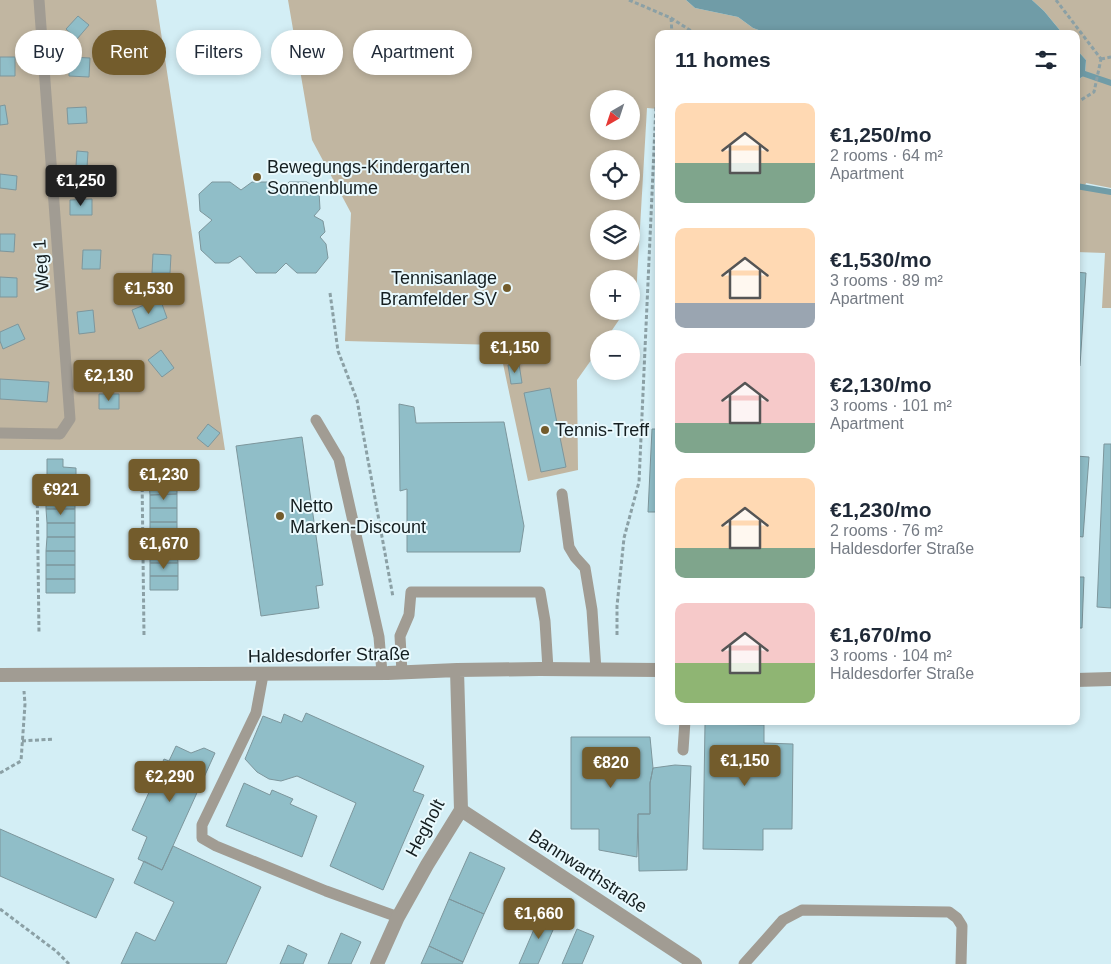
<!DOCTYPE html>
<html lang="en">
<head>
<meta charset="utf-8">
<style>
	body { margin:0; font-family:Helvetica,sans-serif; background:#f6f6f7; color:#1f2937; height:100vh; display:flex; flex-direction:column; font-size:19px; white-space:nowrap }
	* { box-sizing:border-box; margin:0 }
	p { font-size:16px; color:#747a83 }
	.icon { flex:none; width:28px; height:28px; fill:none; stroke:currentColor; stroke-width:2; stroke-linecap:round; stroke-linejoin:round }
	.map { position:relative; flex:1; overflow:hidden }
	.panel { position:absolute; left:655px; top:30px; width:425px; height:695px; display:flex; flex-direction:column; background:#fff; border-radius:10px; box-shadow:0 2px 8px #0003 }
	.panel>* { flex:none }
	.banner { position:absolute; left:15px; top:30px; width:475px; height:45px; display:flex; gap:10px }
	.needle { width:32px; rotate:219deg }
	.controls { position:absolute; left:590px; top:90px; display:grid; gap:10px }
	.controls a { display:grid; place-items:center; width:50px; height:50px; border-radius:50%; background:#fff; box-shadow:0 2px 8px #0003; font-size:25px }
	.price { position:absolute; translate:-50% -42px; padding:0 11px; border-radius:5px; background:#735c2c; color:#fff; font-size:16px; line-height:32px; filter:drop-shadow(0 1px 2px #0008) }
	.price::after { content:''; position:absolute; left:50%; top:30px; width:15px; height:11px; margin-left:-8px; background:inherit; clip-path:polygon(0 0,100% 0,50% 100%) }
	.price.current { background:#222; color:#fff }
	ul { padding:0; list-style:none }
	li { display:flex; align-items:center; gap:15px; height:125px; padding:0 20px }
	li span { display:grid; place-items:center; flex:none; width:140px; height:100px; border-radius:10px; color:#555 }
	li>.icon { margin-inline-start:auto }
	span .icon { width:60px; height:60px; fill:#fffc; stroke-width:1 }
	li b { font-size:21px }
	h2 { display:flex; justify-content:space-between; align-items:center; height:60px; padding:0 20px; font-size:21px }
	.tag { padding:0 18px; border-radius:22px; background:#fff; box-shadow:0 2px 8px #0003; font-size:18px; line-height:45px }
	.tag.current { background:#735c2c; color:#fff }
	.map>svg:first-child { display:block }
	.green { fill:#c1b6a1; fill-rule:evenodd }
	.water { fill:#709ca7 }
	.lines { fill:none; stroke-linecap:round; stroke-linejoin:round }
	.stream { stroke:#709ca7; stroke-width:6 }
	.building { fill:#90bec8; stroke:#7d969c }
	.path { stroke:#8ba0a5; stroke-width:3; stroke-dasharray:4 2.5; stroke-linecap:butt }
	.service { stroke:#a19c93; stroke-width:11 }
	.minor { stroke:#a19c93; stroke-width:14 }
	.tertiary { stroke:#a19c93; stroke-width:14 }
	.poi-dot { fill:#735c2c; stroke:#e9f9fd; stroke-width:2 }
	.labels { text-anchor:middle; stroke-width:4; stroke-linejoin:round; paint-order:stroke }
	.poi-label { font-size:18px; fill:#141e20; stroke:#e9f9fd; text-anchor:start }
	.street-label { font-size:18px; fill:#141e20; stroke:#e9f9fd }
</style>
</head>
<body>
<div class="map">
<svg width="1111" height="964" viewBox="0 0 1111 964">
	<rect width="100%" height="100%" fill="#d3eef5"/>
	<path class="green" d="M0,0h156l69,450h-225z
		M288,0h398l9,8 43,9 15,11 17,6h-111v75l-12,-1 -11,188 -5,6v-23h-32v32h26l-19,28h-7v10l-22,31 1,90 -50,11 -29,-136 -154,-4 6,-128 -39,-73zM599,99h32v32h-32zM599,159h32v32h-32zM599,219h32v32h-32z
		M1032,0h79v188l-25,-5 -2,6 27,5v114h-9l3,-55 -29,-1v-171l9,-6 1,-15 -10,-11v-15h-13l-19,-23z"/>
	<path class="water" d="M686,0h346l12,11 19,23h-293l-17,-6 -15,-11 -43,-9z
		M1076,49l10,11 -1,15 -9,6z"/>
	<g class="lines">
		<path class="stream" d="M1076,71l35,12
			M1076,186l35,6"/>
	</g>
	<path class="building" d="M78,16l11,9 -12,14 -11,-10z
		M0,57h15v19h-15z
		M69,57l21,1 -1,19 -20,-1z
		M5,105l3,19 -8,1v-19z
		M86,107l1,16 -19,1 -1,-16z
		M77,151l11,1 -1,15 -11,-1z
		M0,174l17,2 -1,14 -16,-2z
		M212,182h18l11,8 11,-8h18l11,8 8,-8h18l12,10 1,17 -6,7 9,5 2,11 -5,5 6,7 2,14 -12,15h-19l-11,-10 -10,10h-20l-16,-17 -11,7h-14l-14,-13 -2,-18 13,-12 -12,-9 -1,-17z
		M92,199v16h-22v-15z
		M0,234h15l-1,18 -14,-1z
		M83,250h18l-1,19h-18z
		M153,254l18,1 -1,18h-18z
		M1076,272l10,1 -6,93 -4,-1z
		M0,277l17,1v19h-17z
		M149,303l13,1 5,14 -28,11 -7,-19z
		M93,310l2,22 -16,2 -2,-22z
		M18,324l7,15 -22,10 -3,-8v-9z
		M161,350l13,18 -12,9 -14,-17z
		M519,364l3,19 -11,1 -3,-19z
		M0,379l49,3 -2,20 -47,-3z
		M550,388l16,79 -25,5 -17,-79z
		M99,394h20v15h-20z
		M399,404l15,3 2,16 88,-1 20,104 -4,26h-113v-63l-7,2z
		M208,424l12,9 -12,14 -11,-9z
		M652,429h7v83h-11z
		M302,437l21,148 -7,1 3,22 -58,8 -25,-170z
		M1104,444h7v164l-14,-1z
		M1076,456l13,1 -6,80 -7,-1z
		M47,459h16v8l13,1v13h-29z
		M149,467h28v14h-28z
		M47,481h29l-1,14h-29z
		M149,481h28v13l-27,1z
		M177,494v14h-27v-13z
		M46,495h29v14h-29z
		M150,508h27v14h-27z
		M46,509h29v14h-28z
		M150,522h27v13l-27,1z
		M47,523h28v14h-28z
		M177,535v14h-27v-13z
		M47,537h28v14h-29z
		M150,549h27l1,14h-28z
		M46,551h29v14h-29z
		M150,563h28v13h-28z
		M46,565h29v14h-29z
		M658,575h1v35h-2z
		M150,576h28v14h-28z
		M1076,577h8l-2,51h-6z
		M46,579h29v14h-29z
		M306,713l118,53 -11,25 11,4 -41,95 -53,-24 26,-63 -59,-27 -16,5 -12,-2 -12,-7 -12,-13 18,-43 18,7 3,-9 18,8z
		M705,724l59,1v18l29,1 -1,85h-29v21l-60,-1z
		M571,737h79l3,31 -3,15v31h-12l-1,43 -38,-7v-21h-28z
		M176,746l15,7 13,-5 11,5 -53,117 -24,-11 9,-22 -15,-7 32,-71 5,2z
		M675,765l16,1 -4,104 -48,1 -1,-57h12v-31l3,-15z
		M244,783l26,12 2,-5 21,9 -3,5 27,12 -15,41 -76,-31z
		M0,829l114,50 -18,39 -96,-42z
		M173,846l88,41 -35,77h-105l15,-32 19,9 19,-39 -40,-19 10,-22 18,9z
		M470,852l35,16 -21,46 -35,-15z
		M449,899l35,15 -21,48 -34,-16z
		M541,913l16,8 -19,43h-19z
		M577,929l17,7 -12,28h-20z
		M341,933l20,9 -10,22h-23z
		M288,945l19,9 -4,10h-23z
		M429,946l34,16 -1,2h-41z"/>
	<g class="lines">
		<path class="path" d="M629,0l42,18 25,16
			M1056,0l45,59
			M671,18l1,16
			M1101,59l10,-2
			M1076,103l18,-11 7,-33
			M330,293l8,58 19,49 36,197
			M142,475l2,161
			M37,478l2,156
			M617,635v-29l7,-68 15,-56 17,-377 3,-4
			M22,741l32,-2
			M0,773l21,-12 4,-57 -1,-13
			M0,909l56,42 13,13"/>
		<path class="service" d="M316,420l23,39 40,178 3,36
			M0,433l60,1 10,-15 -31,-419
			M562,494l7,53 6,10 10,11 7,42 4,60
			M402,673l-2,-37 9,-21 2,-23h129l5,29 3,48
			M263,675l-7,38 -54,112v13l14,8 110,45 72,26
			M683,750l2,-29
			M744,964l39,-44 19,-10 147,2 8,6 5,8 -1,38"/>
		<path class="minor" d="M461,810l234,154"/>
		<path class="tertiary" d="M0,675l388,-2 69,-3 83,-1 119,1
			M1076,680l35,-1
			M377,964l21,-47 29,-52 34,-55 -4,-140"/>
	</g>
	<g class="poi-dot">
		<circle cx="257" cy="177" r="5"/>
		<circle cx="507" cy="288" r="5"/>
		<circle cx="545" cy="430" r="5"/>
		<circle cx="280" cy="516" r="5"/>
	</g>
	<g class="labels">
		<g class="poi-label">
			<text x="267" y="173">Bewegungs-Kindergarten<tspan x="267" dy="21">Sonnenblume</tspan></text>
			<text x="497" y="284" text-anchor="end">Tennisanlage<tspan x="497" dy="21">Bramfelder SV</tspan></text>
			<text x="555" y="436">Tennis-Treff</text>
			<text x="290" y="512">Netto<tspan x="290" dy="21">Marken-Discount</tspan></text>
		</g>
		<g class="street-label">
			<text transform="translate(41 265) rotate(-94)" y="6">Weg 1</text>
			<text transform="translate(329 655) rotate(-1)" y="6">Haldesdorfer Straße</text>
			<text transform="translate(425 828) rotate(-62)" y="6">Hegholt</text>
			<text transform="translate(588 871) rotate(33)" y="6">Bannwarthstraße</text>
		</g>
	</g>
</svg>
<div class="controls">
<a><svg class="needle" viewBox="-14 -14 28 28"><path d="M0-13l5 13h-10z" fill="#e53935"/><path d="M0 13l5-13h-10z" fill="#747a83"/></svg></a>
<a><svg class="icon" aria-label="locate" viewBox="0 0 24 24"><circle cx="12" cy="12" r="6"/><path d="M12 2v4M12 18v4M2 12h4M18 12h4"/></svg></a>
<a><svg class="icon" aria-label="layers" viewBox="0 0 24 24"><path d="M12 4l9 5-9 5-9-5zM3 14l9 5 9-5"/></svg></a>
<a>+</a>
<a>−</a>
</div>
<b class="price current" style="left:81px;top:207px">€1,250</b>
<b class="price" style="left:149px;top:315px">€1,530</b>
<b class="price" style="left:515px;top:374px">€1,150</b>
<b class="price" style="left:109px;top:402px">€2,130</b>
<b class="price" style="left:164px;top:501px">€1,230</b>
<b class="price" style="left:61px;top:516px">€921</b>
<b class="price" style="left:164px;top:570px">€1,670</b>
<b class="price" style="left:745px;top:787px">€1,150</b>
<b class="price" style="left:611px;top:789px">€820</b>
<b class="price" style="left:170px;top:803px">€2,290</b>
<b class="price" style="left:539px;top:940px">€1,660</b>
<div class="banner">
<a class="tag">Buy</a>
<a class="tag current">Rent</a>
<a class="tag">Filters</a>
<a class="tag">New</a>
<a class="tag">Apartment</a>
</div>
<section class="panel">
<h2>11 homes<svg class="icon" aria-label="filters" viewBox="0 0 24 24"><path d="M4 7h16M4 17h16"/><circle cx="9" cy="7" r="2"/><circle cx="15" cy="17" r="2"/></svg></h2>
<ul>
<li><span style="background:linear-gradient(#ffd9b3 60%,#7fa58c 0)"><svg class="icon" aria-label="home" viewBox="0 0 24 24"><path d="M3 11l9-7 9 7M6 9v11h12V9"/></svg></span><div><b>€1,250/mo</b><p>2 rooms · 64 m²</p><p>Apartment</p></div></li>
<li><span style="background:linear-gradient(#ffd9b3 75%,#9aa5b1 0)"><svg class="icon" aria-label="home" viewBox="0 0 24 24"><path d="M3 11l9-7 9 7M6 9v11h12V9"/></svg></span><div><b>€1,530/mo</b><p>3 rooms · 89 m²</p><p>Apartment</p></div></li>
<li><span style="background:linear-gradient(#f6c9c9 70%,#7fa58c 0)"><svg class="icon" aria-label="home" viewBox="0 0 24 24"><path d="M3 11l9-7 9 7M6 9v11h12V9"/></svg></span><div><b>€2,130/mo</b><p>3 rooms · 101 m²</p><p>Apartment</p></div></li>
<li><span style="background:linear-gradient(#ffd9b3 70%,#7fa58c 0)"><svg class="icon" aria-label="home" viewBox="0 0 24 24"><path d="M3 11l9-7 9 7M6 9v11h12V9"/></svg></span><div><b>€1,230/mo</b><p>2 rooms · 76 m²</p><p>Haldesdorfer Straße</p></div></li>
<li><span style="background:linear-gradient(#f6c9c9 60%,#8fb573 0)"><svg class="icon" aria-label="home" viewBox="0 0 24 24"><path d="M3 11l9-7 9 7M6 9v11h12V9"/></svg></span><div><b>€1,670/mo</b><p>3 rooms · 104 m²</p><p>Haldesdorfer Straße</p></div></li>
</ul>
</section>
</div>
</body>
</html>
